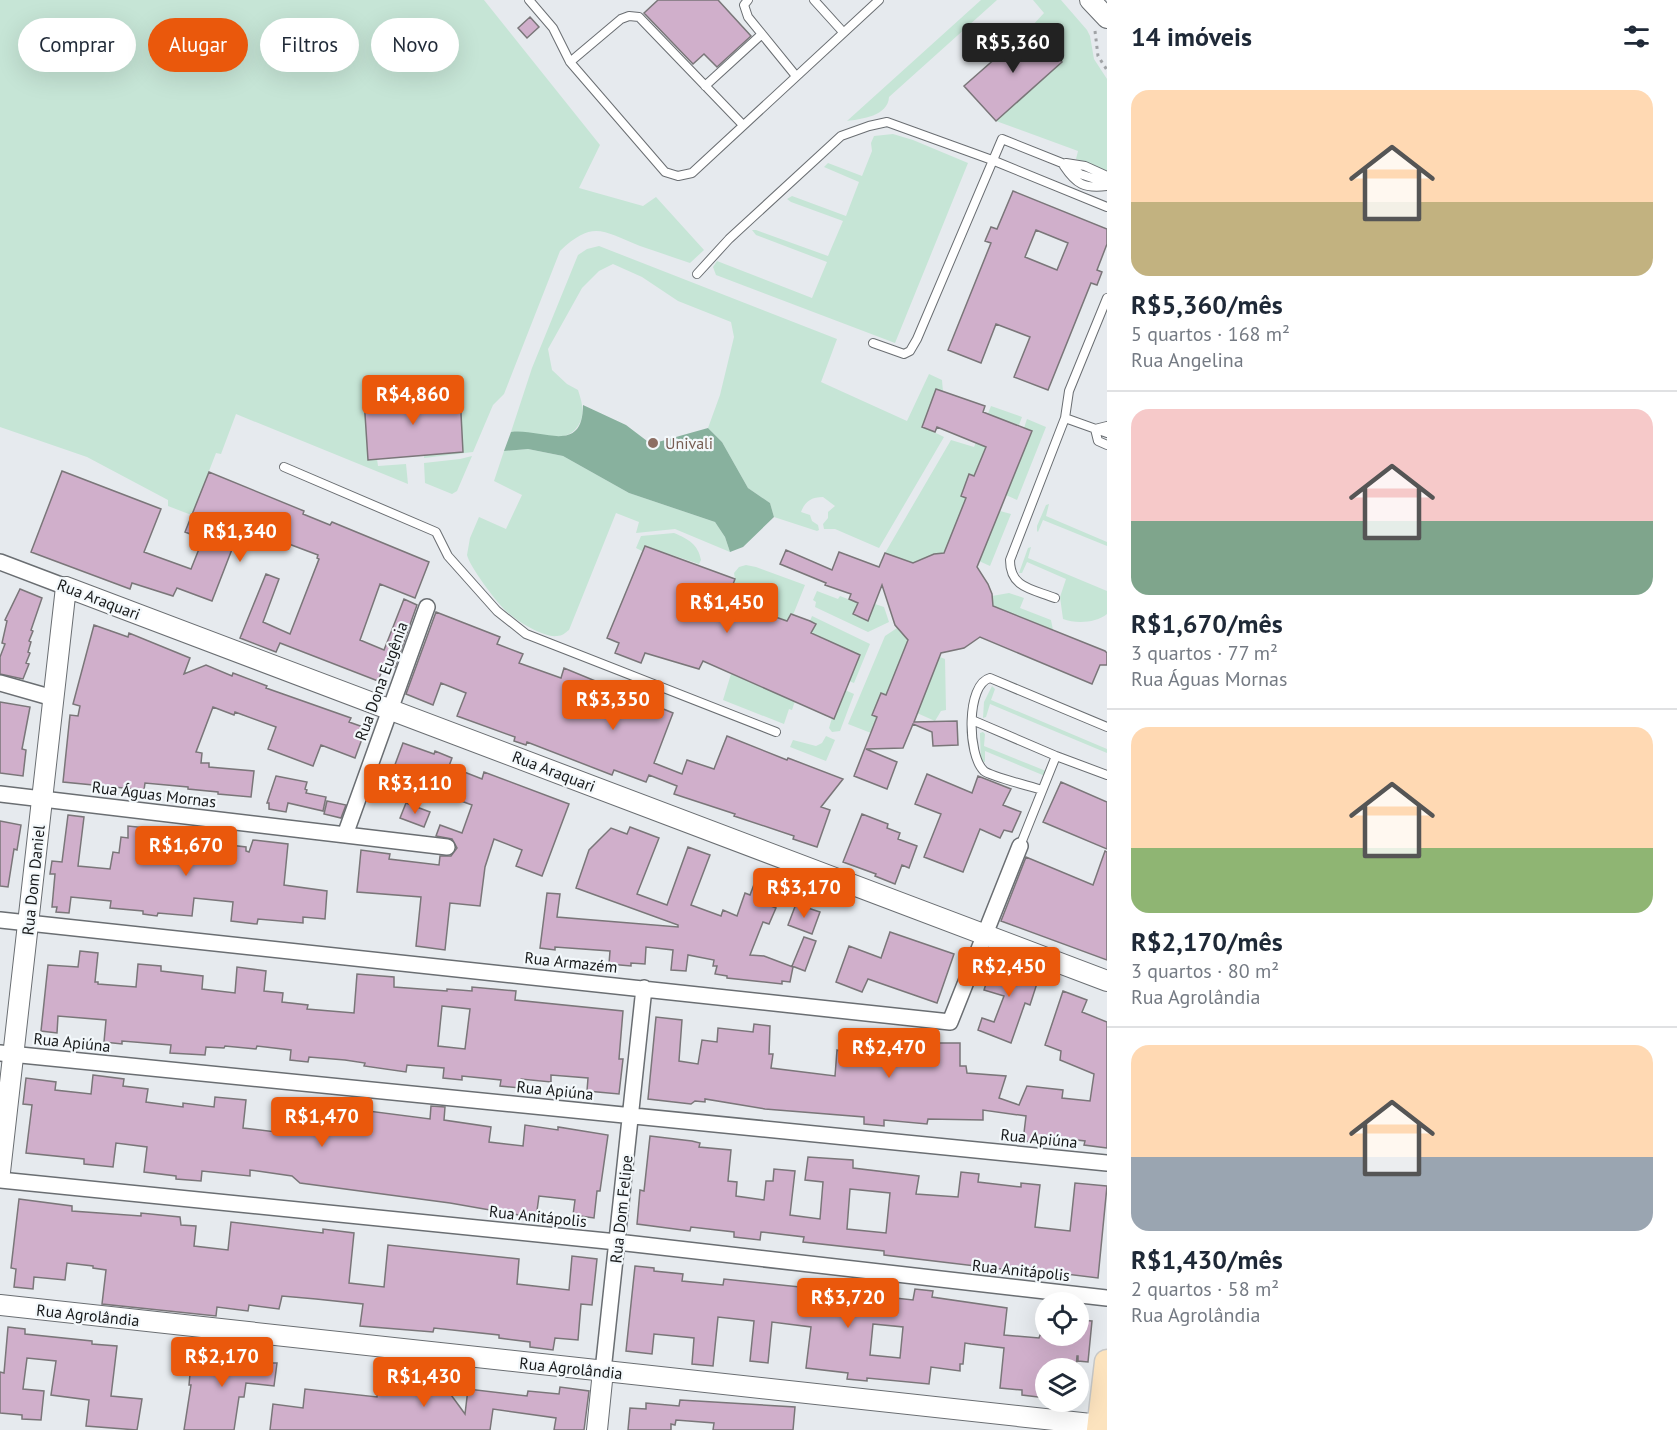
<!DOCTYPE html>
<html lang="pt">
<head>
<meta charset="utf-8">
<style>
	body { margin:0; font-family:"PT Sans",sans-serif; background:#f2f2f3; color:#1f2937; height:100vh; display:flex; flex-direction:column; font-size:22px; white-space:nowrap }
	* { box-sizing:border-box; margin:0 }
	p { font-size:20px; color:#747a83 }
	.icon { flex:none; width:33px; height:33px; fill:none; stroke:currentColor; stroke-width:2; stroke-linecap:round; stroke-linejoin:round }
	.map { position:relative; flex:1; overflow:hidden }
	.details { display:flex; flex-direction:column; background:#fff; width:570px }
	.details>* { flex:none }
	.guide { position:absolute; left:18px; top:18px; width:570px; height:54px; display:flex; gap:12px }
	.controls { position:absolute; left:1035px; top:1292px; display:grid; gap:12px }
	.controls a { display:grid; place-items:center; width:54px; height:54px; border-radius:50%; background:#fff; box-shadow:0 6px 24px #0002; font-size:30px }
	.price { position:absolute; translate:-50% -51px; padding:0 14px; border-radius:6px; background:#ea580c; color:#fff; font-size:20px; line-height:39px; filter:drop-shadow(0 2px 3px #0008) }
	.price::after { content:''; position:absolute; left:50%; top:36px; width:18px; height:14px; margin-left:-9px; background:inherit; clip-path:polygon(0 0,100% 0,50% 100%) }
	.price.on { background:#222; color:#fff }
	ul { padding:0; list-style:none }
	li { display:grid; align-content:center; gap:12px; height:318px; padding:0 24px }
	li+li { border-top:2px solid #e0e1e3 }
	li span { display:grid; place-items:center; height:186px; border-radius:18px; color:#555 }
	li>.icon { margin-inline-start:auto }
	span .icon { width:108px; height:108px; fill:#fffc; stroke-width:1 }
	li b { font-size:26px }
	h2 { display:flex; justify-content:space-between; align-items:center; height:72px; padding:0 24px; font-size:26px }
	.chip { padding:0 21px; border-radius:27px; background:#fff; box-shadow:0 6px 24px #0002; font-size:21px; line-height:54px }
	.chip.on { background:#ea580c; color:#fff }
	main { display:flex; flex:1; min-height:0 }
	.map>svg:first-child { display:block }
	.green { fill:#c6e5d6 }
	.forest { fill:#88b19e }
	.building { fill:#d0afcb; stroke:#7a7679; stroke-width:1.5; fill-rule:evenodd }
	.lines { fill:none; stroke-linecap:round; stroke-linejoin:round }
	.service-casing { stroke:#6a6e72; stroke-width:10 }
	.minor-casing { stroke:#6a6e72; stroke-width:18 }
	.tertiary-casing { stroke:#6a6e72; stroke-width:22 }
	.primary-casing { stroke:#c7c8c8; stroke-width:27 }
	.path { stroke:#a0a3a6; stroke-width:3; stroke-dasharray:3 4.5; stroke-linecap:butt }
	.service { stroke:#fff; stroke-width:8 }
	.minor { stroke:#fff; stroke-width:15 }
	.tertiary { stroke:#fff; stroke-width:20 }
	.primary { stroke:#fce3be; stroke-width:24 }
	.education-dot { fill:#8d6e63; stroke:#f3f8fb; stroke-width:2 }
	.labels { text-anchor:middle; stroke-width:4.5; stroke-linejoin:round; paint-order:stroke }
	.education-label { font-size:16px; fill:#785e54; stroke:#f3f8fb; text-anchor:start }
	.street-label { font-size:16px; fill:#17191a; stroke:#f3f8fb }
</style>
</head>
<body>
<main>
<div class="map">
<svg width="1107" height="1430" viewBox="0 0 1107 1430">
	<rect width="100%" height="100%" fill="#e6eaee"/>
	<path class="green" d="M0,0h484l116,145 -21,43 64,18 13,-9 48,53 -14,13c-17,-6 -33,-11 -50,-17 -37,-14 -46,-27 -80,5l-56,143 -11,11 -20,47 -49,6v-3l39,-3 -3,-58 -96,6 4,59h9l1,7 28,-2 2,20 -172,-70 -15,40 -5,-1 -21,54 25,19 -52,-20v-6l-81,-43 -87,-30z
		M981,0h16l-108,97c-1,19 -27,22 -42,24z
		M1033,0h28l26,30 3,6 4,23 13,20v92l-31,-12 2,-8 -82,-30 66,-59 -31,-35 13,-14z
		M893,134l20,6 55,23 -73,180 -179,-68 -3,-8 4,-6 95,37 15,-36 -71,-27 -4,-5h4l72,26 15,-35 -52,-19 -4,-3 5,-3 54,20 13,-34 -35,-15 4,-4 34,13 10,-25 -1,-8 3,-7z
		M599,246l238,93 -16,43 86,39 22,-47 13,6 1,12 -7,-2 -14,36 22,11 -65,111 -44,-19h-11l-1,-5 5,-6v-6l7,-6 -12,-9c-11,0 -18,4 -22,15l9,3 2,6 6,4 1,5 -2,1 -43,-14 -4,-14 -22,-15 -26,-46 -14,-14 12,-33 14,-58 -3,-15 -53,-21 -36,-24 -29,-13 -14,7 -17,17 -34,61 4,21 15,14 11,6c4,13 8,24 0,36 -14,22 -46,3 -67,6l21,-64 46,-113 9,-6z
		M991,406l31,11 -3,8 -21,-7 -24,58 -5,-2 -8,22 5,2 -22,55 -10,1 -21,9 -28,-10 66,-113 23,7z
		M1027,419l19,8 -29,73 -11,-5 26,-64 -8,-3z
		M528,449l35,7 66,37 86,29 10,15 5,15 -55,-23 -39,4 3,-11 -23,-9 -47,117c-4,3 -7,6 -12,6 -14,2 -44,-17 -53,-27 -9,-9 -34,-42 -37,-54l3,-17 9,-21 27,12 16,-34 -28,-14 10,-30z
		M472,456l-15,35 -5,3 -27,-11 -1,-20 36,-4z
		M1049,504l-3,12 61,26v4l-64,-26 -5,12 -1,-1v-5l9,-21z
		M1000,511l11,3 -21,52 -11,-5z
		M674,533c14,6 24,11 27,27l-2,4 -54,-18 -3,5 -6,-3 5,-12z
		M1031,547l-3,11 79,33v23c-11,9 -31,10 -44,5l-3,-22 6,-18 -39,-17 -5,11h-3l9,-25z
		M746,565l10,2 49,18 -12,30 -2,-1 -4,7 -60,-21 8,-21 -1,-6 5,-6z
		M817,591l21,8 2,-3 18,7 -5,11 14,6 -1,-19 18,6 5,15 -21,10 -53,-25 1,-5 -3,-2z
		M1009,593l15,5 -4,10 31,12 2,10 -60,-24 -1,-10z
		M812,616l58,28 -16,39 -5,-2 11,-26 -49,-22 5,-9 -6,-3z
		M897,628l11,12 -22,55 -5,-1 -9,20 5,3 -6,16 -23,-9 37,-88z
		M940,657l5,2 1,51 -5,1 -6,10 -18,-8z
		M731,674l64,27 -3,9 -3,-1 -5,15 -61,-24z
		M992,686l3,3 -4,11 116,49v4l-117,-49 -4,13 -3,1 1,-16z
		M845,690l9,4 -14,37 -8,1 -3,-4 3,-10 2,1z
		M983,732l2,2 -1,12 62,25 -1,5 -60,-25v11l-4,-1 -1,-25v-3z
		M826,736l9,4 -9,21 -36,-14 3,-7 23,6 6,-3z"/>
	<path class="forest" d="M583,405l43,20 25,19 57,-16 14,14 26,46 22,15 4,14 -31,30 -13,5 -5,-15 -10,-15 -86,-29 -66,-37 -35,-7 -24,2 7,-19c30,-4 72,24 72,-27z"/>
	<path class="building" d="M658,0h60l33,36 -34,31 -13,-13 -11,10 -49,-51z
		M530,17l9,10 -12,11 -9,-10z
		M1031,27l31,35 -66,59 -32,-35z
		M1013,191l94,38v15l-10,26 5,2 -5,13 -6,-2 -43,107 -34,-13 16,-40 -34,-13 -15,39 -33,-13 43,-107 -6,-2 6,-14 6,2zM1036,230l32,13 -11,27 -32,-13z
		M936,389l49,17 -2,6 49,19 -55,136 11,17 4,10 1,12 112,45 2,2v12h-7l-8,19 -112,-47 -16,11 -23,5 -27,69 43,-1 1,24 -25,1 -1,-14 -19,-8 -10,24 -37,1 31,13 -10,27 -33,-13 23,-59 -5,-2 9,-22 5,2 22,-55 -13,-15 -13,-40 -14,36 -15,-7 5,-11 -9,-4 2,-5 -26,-9 1,-2 -46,-19 6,-14 46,20 7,-18 40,15 6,-14 28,10 21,-9 10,-1 22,-55 -5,-2 8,-22 5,2 12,-29 -49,-20 -2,5 -13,-5z
		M460,394l3,58 -95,8 -4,-61z
		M62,471l99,38 -17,43 47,17 12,-30 -18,-7 24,-60 95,39 -1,3 27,11 2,-3 97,40 -14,36 -35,-14 -20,56 24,10 20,-51 13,6 -22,62 -10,-4 -7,18 -98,-38 -4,9 -36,-14 26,-64 13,5 -16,43 27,12 29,-75 -2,-1 1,-3 -77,-29 -29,75 -35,-13 -4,8 -41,-13 -2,6 -99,-37z
		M645,546l90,33 -8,21 60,21 4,-7 19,7 6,3 -5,9 49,22 -26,64 -131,-58 -4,8 -54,-16 -4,10 -26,-10 4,-10 -12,-5z
		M20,589l22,9 -11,32 2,1 -4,10 2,1 -3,10 2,1 -4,10 3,1 -6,15 -23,-5v-17l5,-13 -3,-1 5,-22 -2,-1z
		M436,612l64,25 -3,7 26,10 -4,9 42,15 3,-10 109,45 -19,50 28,11 5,-14 27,9 13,-33 60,24 1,-2 55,21 -22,28 9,3 -13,37 -24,-8 1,-3 -60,-20 1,-2 -61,-20 3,-8 -28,-11 -3,7 -32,-12 -2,5 -85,-33 -1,3 -12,-4 1,-4 -58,-21 9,-23 -25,-10 -8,22 -27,-11z
		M94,625l34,12 1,-4 61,25 -6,16 22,-9 26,11 1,-3 34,13 -1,2 85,30 -2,4 17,6 -11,30 -34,-13 -8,21 -45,-17 8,-22 -41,-15 -1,3 -21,-8 -17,45 6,1 -1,10h8v4l45,4 -3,26 -33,-3v-2l-30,-3v-2l-43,-4 -1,7 -81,-8 7,-67 8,1 2,-10 -7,-2z
		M0,702l30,5 -8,42 4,1 -3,26 -23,-3z
		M403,743l31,11 1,-3 17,7 -3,8 33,13 2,-7 85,32 -27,72 -26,-10 6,-16 -28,-11 -9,28 -5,39 -30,-3 -5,47 -29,-4 5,-49 -64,-5 4,-42 29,4 -1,5 50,6 1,-9h11l6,-8 -5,-9 -16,-3 4,-11 22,8 10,-28 -30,-11 4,-9 -37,-13 -9,25 -20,-6 2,-6 -5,-1 6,-18 10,4z
		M927,774l45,19 6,-17 33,13 -8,16 18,7 -9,20 -8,-2 -4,8 -20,-9 -17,43 -39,-15 17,-43 -26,-10z
		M276,776l31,6 -2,7 2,1 -1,3 20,4 -3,14 -35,-8 -2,9 -17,-3v-6h-2z
		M1061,782l46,20v47l-64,-27z
		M327,801l19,4 -5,13 -17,-4z
		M406,803l24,9 -6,15 -24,-9z
		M862,814l26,10 -1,4 13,5 -2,6 19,7 -8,22 -7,-3 -7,19 -20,-8 1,-2 -33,-12z
		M68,815l16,2 -6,49 32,3 3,-17 6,1 2,-16 7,1v-12l19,2 -1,7 42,5 2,-11 16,1 -1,12 41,5v4l3,1 4,-12 35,4 -4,41 43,6 -2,28 -22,-2v6l-45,-4 -1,5 -26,-3 2,-19 -39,-4 -2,18 -34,-3 -1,3 -14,-2v-3l-33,-3 1,-7 -40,-4 -2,16 -13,-1 1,-5h-5l3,-33h-5l2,-13 10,1z
		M0,821l21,4 -4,25 -3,-1 -6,38 -8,-1z
		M630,827l29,11 -22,56 30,11 21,-58 22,8 -19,50 30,11 2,-6 14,6 8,-23 5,2 8,-21 17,6 -9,24 10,4 -7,16 -6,-2 -13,33 14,1 29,11 -3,15 -8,-1v3l-55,-6v-2l-12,-2 2,-8h-4l1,-6 -26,-5 -2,16 -15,-1 2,-20 -27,-3 -1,17 -14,-1v3l-22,-2 1,-13 -55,-4v3l-15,-2 7,-55 13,1 -3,23 121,10v-2l-102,-37 13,-38 22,-22 16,6z
		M1105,851l2,1v108l-106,-39 25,-64 67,28z
		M796,904l24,8 -8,22 -24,-9z
		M890,932l64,22 -17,49 -69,-24 -6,13 -26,-10 13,-36 32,12z
		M804,937l12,4 -11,30 -13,-5z
		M80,951l18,2 -3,29h3v2l38,3 2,-23 23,2v5l42,5 -1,13 33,4 2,-26 29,4 -2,20 19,2 -1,9 26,3 -1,4 47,4 3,-39 37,3v10l53,4v-2l25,2v-4l44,4 -1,9 108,11 -4,48h4l-4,35 -32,-3 1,-13 -37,-3v7l-30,-3 -1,9 -20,-2 1,-6 -39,-4v4l-19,-2 1,-10 -37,-3 -1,7 -42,-6 1,-3 -20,-3 -36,-3 -1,5 -18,-2 1,-10 -34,-4 -1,3 -31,-3 -1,2 -18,-1 -1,8 -35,-2 1,-8 -49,-4v3l-18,-2 2,-22 -48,-4 -1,17 -16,-2 7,-66 30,2zM442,1006l28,3 -5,40 -27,-3z
		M994,959l46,15 -10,31 -5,-2 -14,40 -33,-13 4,-12 12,4 10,-26 -20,-6z
		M1063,991l24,9 -5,12 25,10v126l-23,-3 1,-4 -33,-4 -1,7 -28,-3 3,-25 -43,-6v10l-55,-1 -1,5 -43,-4v6l-20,-2v-7l-99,-8 -60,-10v3l-10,-1 -4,3 -43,-5 8,-82 26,3 -3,41 19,3 4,-24 15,2 1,-14 35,4 1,-8 16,2 -1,28h4l-2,14 64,8 2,-26 3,1v-8h2l1,-9 50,2 -1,16 28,2 1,-11h39v23h6l1,7 39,3 -7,22 20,7 8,-19 36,4 -1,8 28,3 4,-27 -34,-14 1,-9 -16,-6z
		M93,1075l31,4 -1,7 25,3 -2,13 37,5v-4l31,4 1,-10 31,3 -3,28 33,4 3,-25 73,10 1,-8 77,10 1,-13 14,1 -1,13 47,7 -2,15 34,4 2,-21 33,5v-3l50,8 -8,56h-3l-3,27 -21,-3 2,-15 -36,-4 -3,22 -86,-15 -150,-20 -8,-7 -42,-6v6l-48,-5 -1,10 -25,-2v-3l-32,-4 3,-25 -31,-4 -3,24 -29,-3v-5l-58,-6 6,-48 -9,-1 3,-26 30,4 -1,8 36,4z
		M650,1136l42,5 8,2 -1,4 32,3 -3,31 9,1 -1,14 28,4 2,-19h7l1,-12 21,2 -5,44 30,4 3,-37 -18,-2 3,-23 45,3v8l66,8 -3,18 42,3 3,-25 18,2 -1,8 43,5v-4l19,2 -5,42 35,4 5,-48 32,3 -9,92 -81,-10v3l-133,-16v-4l-81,-9 1,-5 -43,-5 -1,8 -26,-3v-5l-43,-5 -1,4 -53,-7 3,-34 4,1zM850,1189l40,4 -4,40 -39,-4z
		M19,1199l53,7v5l69,5v-3l39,4 1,8 15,1 -2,20 34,4 3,-28 92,11v-4l31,4 -5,50 35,4 4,-42 131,14 -2,25 52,6 3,-34 25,3 -5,46 -11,-1 -3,36 -23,-2 -2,12 -23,-3v-5l-31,-4v-3l-65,-7 -1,4 -73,-6 3,-22 -47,-5 -34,-3 -3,13 -30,-4 -1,6 -31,-4 -1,9 -114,-12 4,-34 -13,-2v-2l-26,-3 -2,17 -31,-3 -1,12 -19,-2 2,-18 -5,-1z
		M635,1266l19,2v3l29,3 -1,7 41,4 1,-6 95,10 1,-2 30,3v3l63,7 2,-11 18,2 -1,6 75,11 -3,27 35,3 1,-3h38v-15l14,1 -4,41 -10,-1v-5h-1l-1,12h-30v30l-24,-3v-5l-22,-2 4,-40 -33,-4 -6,-1 -2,21h-3v7l-29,-4 -2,17 -62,-6v3l-20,-2 1,-6 -42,-5 5,-41 -39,-5 -4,41 -18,-2 4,-40 -36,-4 -5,49 -21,-2 2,-26 -40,-4 -2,20 -26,-3zM873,1324l30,3 -3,31 -30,-3z
		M8,1327l17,2v5l67,7v3l25,2 -6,50 31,3 -5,31 -51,-4 3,-26 -38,-5 5,-34 -29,-3 -4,31 21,2 -3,29 -19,-1v-4l-22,-2v-41l4,1z
		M192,1352l27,2v-2l30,3v2l21,2v4h7l-3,23 -28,-3 -2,14h-5l-5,33h-50l7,-45h-2z
		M380,1371l47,5 -1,10 20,2 19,26 3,-25 59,7 1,-5 31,3 1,-7 29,4 -5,39h-30l2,-12 -63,-9 -3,21h-220l3,-26 30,4 2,-19 72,8z
		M680,1400l115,7 -2,23h-80l1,-7 -38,-3 -1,5 -4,-1v6h-43l2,-22 16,1v-6l33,3z"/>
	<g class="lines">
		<defs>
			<path id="service" d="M529,0l24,28 17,34 95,110 13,4 14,-3 187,-173
				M748,0l-4,5 4,12 48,59
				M814,0l29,32
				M570,62l51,-43 8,-3 10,1 104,108
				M705,86l57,-52
				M1066,163l19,3 22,10
				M1064,166c12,18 20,23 43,20
				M697,274l32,-35 112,-103 28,-10 18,-4 105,38 115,47
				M873,343l31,11 6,-3 7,-12 85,-200 60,24 18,11 27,9
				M1065,418l42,15
				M1107,426l-12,3 3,12 9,4
				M284,467l152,65 12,24 49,55 29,23 250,98
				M1055,598c-23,-9 -45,-10 -45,-38l55,-142 4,-27 38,-93
				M972,720l84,36 51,19
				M1042,790c-12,-4 -50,-13 -58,-19 -17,-16 -18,-87 6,-93l117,49
				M1020,846l36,-90"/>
			<path id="minor" d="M0,562l66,25
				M0,683l53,15
				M0,794l447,53
				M345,835l82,-228
				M0,920l950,102 70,-176
				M0,1053l1107,110
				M0,1180l617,62 490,56
				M603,1371l41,-383"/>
			<path id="tertiary" d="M1090,0l17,18
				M0,1172l66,-585 1041,394
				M0,1305l1100,120
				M597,1430l6,-59"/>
			<path id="primary" d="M1099,1430l8,-68"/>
		</defs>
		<use href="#service" class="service-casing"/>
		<use href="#minor" class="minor-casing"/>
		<use href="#tertiary" class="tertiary-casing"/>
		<use href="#primary" class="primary-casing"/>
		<path class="path" d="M1095,31l3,25 9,14"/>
		<use href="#service" class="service"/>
		<use href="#minor" class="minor"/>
		<use href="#tertiary" class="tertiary"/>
		<use href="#primary" class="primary"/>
	</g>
	<circle class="education-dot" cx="653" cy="443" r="6"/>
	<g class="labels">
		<g class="education-label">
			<text x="665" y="449">Univali</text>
		</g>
		<g class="street-label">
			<text transform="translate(99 599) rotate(21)" y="6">Rua Araquari</text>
			<text transform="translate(381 681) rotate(-70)" y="6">Rua Dona Eugênia</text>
			<text transform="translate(554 771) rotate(21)" y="6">Rua Araquari</text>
			<text transform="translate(154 794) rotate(7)" y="6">Rua Águas Mornas</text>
			<text transform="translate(33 880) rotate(-84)" y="6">Rua Dom Daniel</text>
			<text transform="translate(571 962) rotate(6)" y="6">Rua Armazém</text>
			<text transform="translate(72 1042) rotate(6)" y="6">Rua Apiúna</text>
			<text transform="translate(555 1090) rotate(6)" y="6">Rua Apiúna</text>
			<text transform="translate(1039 1138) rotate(6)" y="6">Rua Apiúna</text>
			<text transform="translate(621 1209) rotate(-84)" y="6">Rua Dom Felipe</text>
			<text transform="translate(538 1216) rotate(6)" y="6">Rua Anitápolis</text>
			<text transform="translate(1021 1270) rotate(6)" y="6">Rua Anitápolis</text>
			<text transform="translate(88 1315) rotate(6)" y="6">Rua Agrolândia</text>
			<text transform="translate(571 1368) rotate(6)" y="6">Rua Agrolândia</text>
		</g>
	</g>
</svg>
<div class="controls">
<a><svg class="icon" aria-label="locate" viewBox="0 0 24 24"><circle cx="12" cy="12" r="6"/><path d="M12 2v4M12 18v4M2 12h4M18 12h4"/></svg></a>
<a><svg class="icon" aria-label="layers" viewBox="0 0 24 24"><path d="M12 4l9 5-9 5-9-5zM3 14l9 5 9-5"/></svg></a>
</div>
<b class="price on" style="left:1013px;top:74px">R$5,360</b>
<b class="price" style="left:413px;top:426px">R$4,860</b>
<b class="price" style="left:240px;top:563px">R$1,340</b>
<b class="price" style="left:727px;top:634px">R$1,450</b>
<b class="price" style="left:613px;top:731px">R$3,350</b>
<b class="price" style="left:415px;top:815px">R$3,110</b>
<b class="price" style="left:186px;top:877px">R$1,670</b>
<b class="price" style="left:804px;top:919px">R$3,170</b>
<b class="price" style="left:1009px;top:998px">R$2,450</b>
<b class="price" style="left:889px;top:1079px">R$2,470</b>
<b class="price" style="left:322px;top:1148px">R$1,470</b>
<b class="price" style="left:848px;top:1329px">R$3,720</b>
<b class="price" style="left:222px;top:1388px">R$2,170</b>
<b class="price" style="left:424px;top:1408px">R$1,430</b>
<div class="guide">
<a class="chip">Comprar</a>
<a class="chip on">Alugar</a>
<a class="chip">Filtros</a>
<a class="chip">Novo</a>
</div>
</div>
<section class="details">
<h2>14 imóveis<svg class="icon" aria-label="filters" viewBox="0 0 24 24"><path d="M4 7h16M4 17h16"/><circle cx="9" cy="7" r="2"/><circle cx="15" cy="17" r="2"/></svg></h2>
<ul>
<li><span style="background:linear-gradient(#ffd9b3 60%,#c2b280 0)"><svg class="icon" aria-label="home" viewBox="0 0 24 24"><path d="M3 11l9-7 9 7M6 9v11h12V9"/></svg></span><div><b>R$5,360/mês</b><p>5 quartos · 168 m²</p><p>Rua Angelina</p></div></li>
<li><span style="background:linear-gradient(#f6c9c9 60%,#7fa58c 0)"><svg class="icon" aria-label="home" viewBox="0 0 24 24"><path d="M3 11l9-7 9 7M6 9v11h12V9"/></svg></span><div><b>R$1,670/mês</b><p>3 quartos · 77 m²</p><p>Rua Águas Mornas</p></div></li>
<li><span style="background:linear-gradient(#ffd9b3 65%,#8fb573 0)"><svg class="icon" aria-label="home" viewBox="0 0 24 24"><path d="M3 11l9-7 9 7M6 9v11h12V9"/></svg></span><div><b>R$2,170/mês</b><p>3 quartos · 80 m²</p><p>Rua Agrolândia</p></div></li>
<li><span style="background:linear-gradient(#ffd9b3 60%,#9aa5b1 0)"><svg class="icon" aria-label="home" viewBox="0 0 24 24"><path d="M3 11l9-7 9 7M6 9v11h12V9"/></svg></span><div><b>R$1,430/mês</b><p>2 quartos · 58 m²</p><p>Rua Agrolândia</p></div></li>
</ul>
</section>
</main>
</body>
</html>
